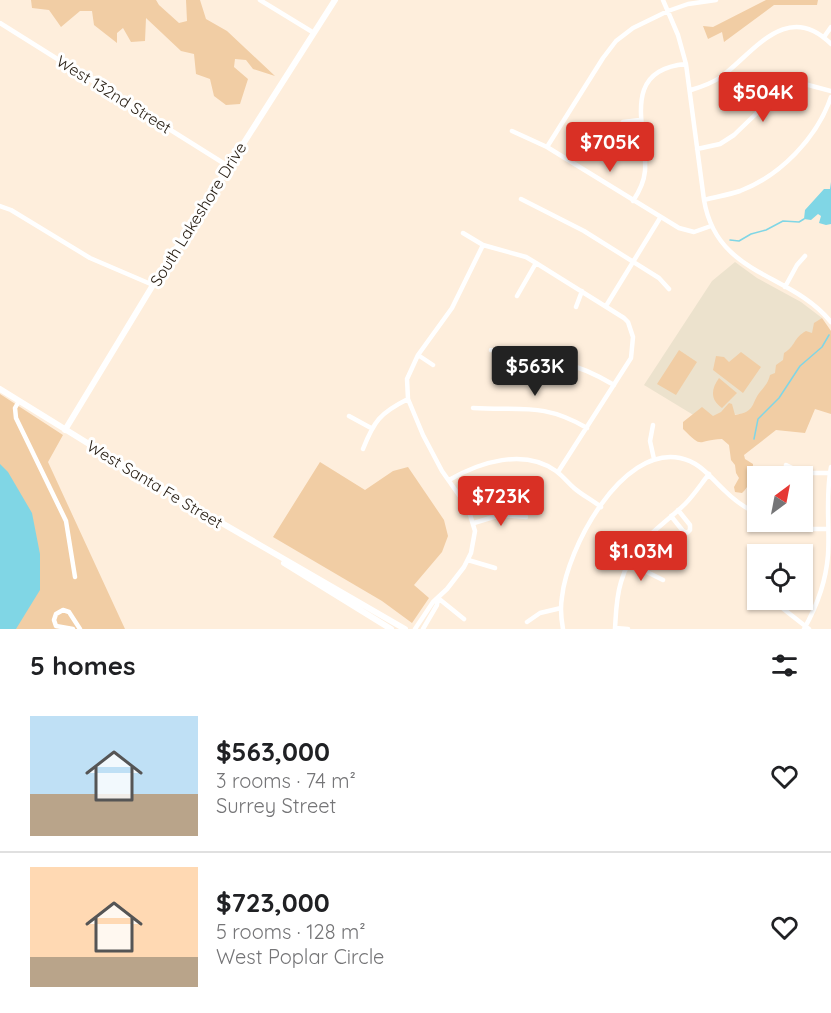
<!DOCTYPE html>
<html lang="en">
<head>
<meta charset="utf-8">
<style>
	body { margin:0; font-family:Quicksand,sans-serif; background:#f6f6f6; color:#202124; height:100vh; display:flex; flex-direction:column; font-size:22px; white-space:nowrap }
	* { box-sizing:border-box; margin:0 }
	p { font-size:20px; color:#757577 }
	.icon { flex:none; width:33px; height:33px; fill:none; stroke:currentColor; stroke-width:2; stroke-linecap:round; stroke-linejoin:round }
	.map { position:relative; height:629px; overflow:hidden }
	.side { display:flex; flex-direction:column; background:#fff; flex:1 }
	.side>* { flex:none }
	.needle { width:39px; rotate:32deg }
	.tools { position:absolute; left:747px; top:466px; display:grid; gap:12px }
	.tools a { display:grid; place-items:center; width:66px; height:66px; border-radius:0px; background:#fff; box-shadow:0 2px 4px #0004; font-size:30px }
	.price { position:absolute; translate:-50% -51px; padding:0 14px; border-radius:6px; background:#d93025; color:#fff; font-size:20px; line-height:39px; filter:drop-shadow(0 2px 3px #0008) }
	.price::after { content:''; position:absolute; left:50%; top:36px; width:18px; height:14px; margin-left:-9px; background:inherit; clip-path:polygon(0 0,100% 0,50% 100%) }
	.price.selected { background:#222; color:#fff }
	ul { padding:0; list-style:none }
	li { display:flex; align-items:center; gap:18px; height:150px; padding:0 30px }
	li+li { border-top:2px solid #e0e0e0 }
	li span { display:grid; place-items:center; flex:none; width:168px; height:120px; border-radius:0px; color:#555 }
	li>.icon { margin-inline-start:auto }
	span .icon { width:72px; height:72px; fill:#fffc; stroke-width:1 }
	li b { font-size:26px }
	h2 { display:flex; justify-content:space-between; align-items:center; height:72px; padding:0 30px; font-size:26px }
	.map>svg:first-child { display:block }
	.education { fill:#ece2cd }
	.green { fill:#f1cda4 }
	.water { fill:#80d6e5 }
	.lines { fill:none; stroke-linecap:round; stroke-linejoin:round }
	.stream { stroke:#80d6e5; stroke-width:1.5 }
	.street { stroke:#fff; stroke-width:4.5 }
	.secondary { stroke:#fff; stroke-width:6 }
	.labels { text-anchor:middle; stroke-width:6; stroke-linejoin:round; paint-order:stroke }
	.street-label { font-size:16px; fill:#2a2015; stroke:#fff }
</style>
</head>
<body>
<div class="map">
<svg width="831" height="629" viewBox="0 0 831 629">
	<rect width="100%" height="100%" fill="#feeedc"/>
	<path class="education" d="M735,262l22,16 44,24 21,16 -58,93 -64,8 -56,-34 68,-104z"/>
	<path class="green" d="M31,0h125l3,5 20,18 8,-2 -1,-21h14l6,19 21,12 48,45 -22,-7 -7,-9 -11,-1 -1,8 14,12 -8,25 -14,1 -12,-9 -4,-17 -14,-5 -2,-20 -13,-3 -35,-33 -1,23 -14,1 -8,-14 -6,5v10l-23,-18 -2,-14h-12l-19,16 -12,-17 -17,-2z
		M766,0h52l-1,5h-43l-50,37 -2,-10 -14,7 -5,-13 10,1z
		M822,318l9,13v83l-16,-5 -10,24 -29,-3 -32,25 1,4 8,5c0,10 -3,22 -11,29l-7,-1 -1,-5 5,-9 -3,-5 -1,-8 -4,-5 -2,-15 -7,-6c-26,1 -18,11 -39,-10v-7l19,-15 11,9 8,-4 8,-9 3,1 3,11c21,-3 16,-12 25,-23 5,-6 8,-9 10,-17l5,-2 1,-8 7,-5 1,-7c12,-7 9,-15 22,-22l6,2 2,-10z
		M679,350l18,12 -21,33 -19,-11z
		M741,352l20,15 -18,26 -30,-23 3,-14 8,1 5,5z
		M719,378l18,15 -15,15c-12,-8 -11,-19 -3,-30z
		M0,394l63,41 -15,27 77,167h-125z
		M320,462l45,28 28,-19 15,-4 36,53 4,16 -6,16 -28,33 15,13 -17,25 -30,-22 -109,-64z"/>
	<path class="water" d="M831,182v42l-5,1 -7,-2 2,-7 -3,-2 -7,6 -7,-1 1,-9 19,-21h6z
		M0,464l8,8 24,41 8,41v36l-24,39h-16z"/>
	<g class="lines">
		<path class="stream" d="M730,240l9,1 12,-7 15,-4 17,-9 16,1 5,-3
			M754,439l4,-20 21,-21 21,-32 22,-19 7,-12"/>
		<path class="street" d="M260,0l54,33
			M663,0l15,35 8,29 18,136c13,77 87,72 127,122
			M0,23l228,143
			M824,37l7,-10
			M691,90c10,-3 21,-7 30,-13 33,-25 66,-77 110,-33
			M640,120l-17,2 -3,5 4,5 17,-2
			M512,131l35,16 132,81 15,4 17,-6
			M547,147l56,-89 13,-17 17,-13 35,-17 20,-7 28,-4
			M697,149l23,-5 14,-9 52,-50 11,-3 34,9
			M521,199l63,32 75,47 10,11
			M704,200c11,-3 24,-5 36,-9 40,-15 77,-53 91,-94
			M633,201c6,-9 11,-19 12,-30 3,-40 -27,-101 41,-107
			M0,206l11,4 79,48 63,27
			M463,233l20,12 43,12 10,6 88,55 4,4 5,15 -2,21 -73,114
			M785,287l12,-22 8,-9
			M517,296l19,-33
			M606,306l54,-88
			M576,307l6,-16
			M491,350c47,6 82,10 123,35
			M418,355l15,10
			M19,401l-4,7 1,10 50,103 9,56
			M473,408c47,3 70,-6 114,20
			M349,416l22,12
			M653,425l-3,16 4,18
			M363,449c11,-28 17,-36 45,-50
			M786,465l16,8h29
			M449,480c31,-18 75,-32 107,-9 7,5 12,12 18,17 8,7 18,12 27,19
			M671,516l12,15 4,2 3,-3v-5l-12,-15
			M776,522l32,7h19
			M474,523l26,-8 26,2
			M468,560l27,8
			M629,563l34,17
			M438,598l26,21
			M772,600l37,29
			M527,622l13,-9 21,-5
			M615,628l13,1
			M73,629l-17,-3 -2,-6 2,-6 7,-4 6,2 11,17
			M415,629l18,-27 14,-13 17,-22 7,-14 4,-22 -7,-23 -26,-37 -19,-36 -15,-36 -1,-20 11,-24 34,-47 31,-63
			M423,629l14,-24 1,-7
			M563,629c-2,-11 -3,-21 -1,-32 5,-48 59,-151 118,-139 20,4 30,19 44,32 10,10 21,18 34,24
			M615,629c1,-16 1,-31 6,-47 12,-41 36,-51 64,-78 9,-9 16,-20 24,-30
			M804,629c13,-23 22,-48 24,-74 2,-30 -3,-58 3,-88"/>
		<path class="secondary" d="M0,389l144,89 261,151
			M65,430l88,-145 182,-285
			M284,563l107,66"/>
	</g>
	<g class="labels">
		<g class="street-label">
			<text transform="translate(114 94) rotate(32)" y="6">West 132nd Street</text>
			<text transform="translate(198 214) rotate(-58)" y="6">South Lakeshore Drive</text>
			<text transform="translate(155 484) rotate(31)" y="6">West Santa Fe Street</text>
		</g>
	</g>
</svg>
<div class="tools">
<a><svg class="needle" viewBox="-14 -14 28 28"><path d="M0-13l5 13h-10z" fill="#e53935"/><path d="M0 13l5-13h-10z" fill="#757577"/></svg></a>
<a><svg class="icon" aria-label="locate" viewBox="0 0 24 24"><circle cx="12" cy="12" r="6"/><path d="M12 2v4M12 18v4M2 12h4M18 12h4"/></svg></a>
</div>
<b class="price" style="left:763px;top:123px">$504K</b>
<b class="price" style="left:610px;top:173px">$705K</b>
<b class="price selected" style="left:535px;top:397px">$563K</b>
<b class="price" style="left:501px;top:527px">$723K</b>
<b class="price" style="left:641px;top:582px">$1.03M</b>
</div>
<section class="side">
<h2>5 homes<svg class="icon" aria-label="filters" viewBox="0 0 24 24"><path d="M4 7h16M4 17h16"/><circle cx="9" cy="7" r="2"/><circle cx="15" cy="17" r="2"/></svg></h2>
<ul>
<li><span style="background:linear-gradient(#bfe0f5 65%,#b9a48a 0)"><svg class="icon" aria-label="home" viewBox="0 0 24 24"><path d="M3 11l9-7 9 7M6 9v11h12V9"/></svg></span><div><b>$563,000</b><p>3 rooms · 74 m²</p><p>Surrey Street</p></div><svg class="icon" aria-label="heart" viewBox="0 0 24 24"><path d="M12 20l-8-8c-3-5 5-10 8-4 3-6 11-1 8 4z"/></svg></li>
<li><span style="background:linear-gradient(#ffd9b3 75%,#b9a48a 0)"><svg class="icon" aria-label="home" viewBox="0 0 24 24"><path d="M3 11l9-7 9 7M6 9v11h12V9"/></svg></span><div><b>$723,000</b><p>5 rooms · 128 m²</p><p>West Poplar Circle</p></div><svg class="icon" aria-label="heart" viewBox="0 0 24 24"><path d="M12 20l-8-8c-3-5 5-10 8-4 3-6 11-1 8 4z"/></svg></li>
</ul>
</section>
</body>
</html>
